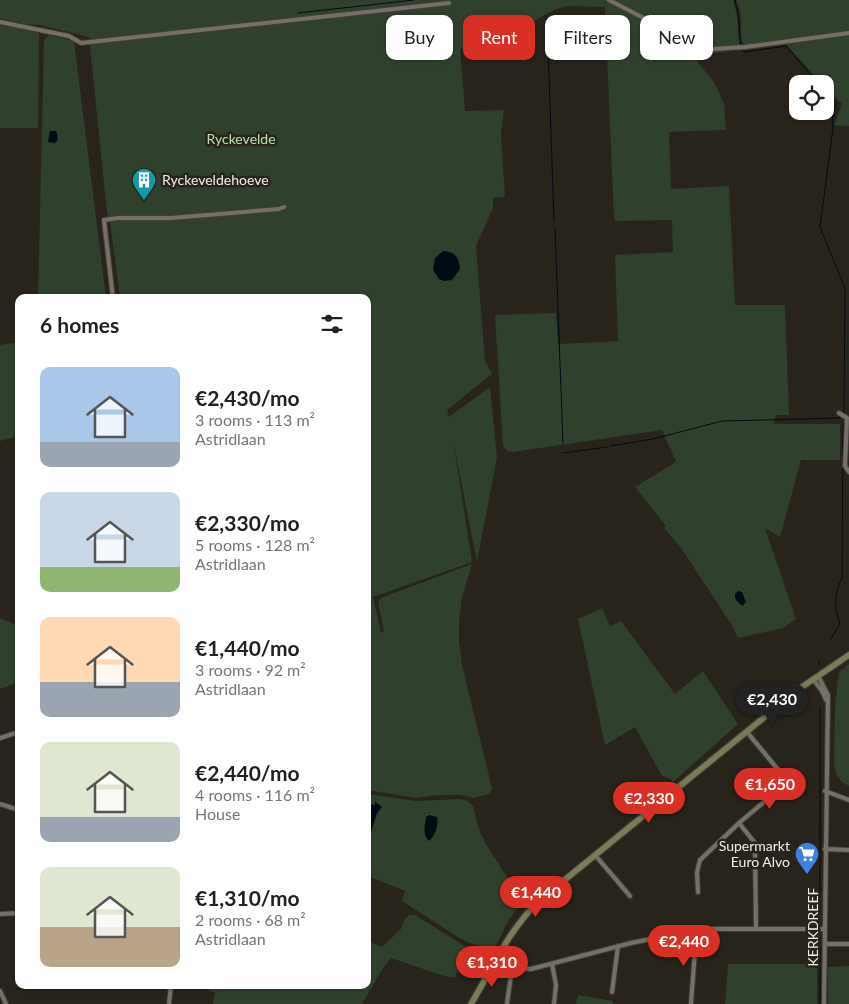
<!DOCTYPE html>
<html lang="en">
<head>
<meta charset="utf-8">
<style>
	body { margin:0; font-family:Lato,sans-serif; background:#f2f2f2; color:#202124; height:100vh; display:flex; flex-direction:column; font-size:19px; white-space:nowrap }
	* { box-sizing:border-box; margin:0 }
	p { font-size:16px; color:#757577 }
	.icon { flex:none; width:28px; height:28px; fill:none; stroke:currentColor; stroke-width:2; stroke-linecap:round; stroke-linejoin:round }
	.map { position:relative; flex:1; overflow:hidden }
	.panel { position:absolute; left:15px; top:294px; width:356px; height:695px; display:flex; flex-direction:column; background:#fff; border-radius:10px; box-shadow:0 1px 4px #0004 }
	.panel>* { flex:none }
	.hud { position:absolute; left:386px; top:15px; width:388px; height:45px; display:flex; gap:10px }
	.controls { position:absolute; left:789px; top:75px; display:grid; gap:10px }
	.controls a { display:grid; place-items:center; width:45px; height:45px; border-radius:10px; background:#fff; box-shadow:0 1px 4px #0004; font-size:25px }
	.price { position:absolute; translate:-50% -42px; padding:0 11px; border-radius:18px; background:#d93025; color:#fff; font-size:16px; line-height:32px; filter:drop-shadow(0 1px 2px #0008) }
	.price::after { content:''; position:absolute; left:50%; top:30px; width:15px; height:11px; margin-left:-8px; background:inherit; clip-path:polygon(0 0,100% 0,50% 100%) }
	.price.on { background:#222; color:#fff }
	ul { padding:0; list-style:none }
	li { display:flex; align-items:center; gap:15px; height:125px; padding:0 25px }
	li span { display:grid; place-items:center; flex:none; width:140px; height:100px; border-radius:10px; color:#555 }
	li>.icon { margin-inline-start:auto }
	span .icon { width:60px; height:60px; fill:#fffc; stroke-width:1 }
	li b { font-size:21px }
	h2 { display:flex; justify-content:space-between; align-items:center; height:60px; padding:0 25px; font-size:21px }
	.pill { padding:0 18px; border-radius:10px; background:#fff; box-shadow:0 1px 4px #0004; font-size:18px; line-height:45px }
	.pill.on { background:#d93025; color:#fff }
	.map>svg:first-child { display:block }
	.green { fill:#2f412c }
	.water { fill:#000b15 }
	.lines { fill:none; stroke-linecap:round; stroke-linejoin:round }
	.stream { stroke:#000b15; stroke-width:1 }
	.street-casing { stroke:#423e38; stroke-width:6 }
	.secondary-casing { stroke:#423e38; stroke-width:8 }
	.street { stroke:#757066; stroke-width:4 }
	.secondary { stroke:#7a7c57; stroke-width:5.5 }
	.labels { text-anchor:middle; stroke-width:5; stroke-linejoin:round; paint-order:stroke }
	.park-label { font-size:14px; fill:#b8e0b1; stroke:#28231b }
	.poi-label { font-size:14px; fill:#f1eee8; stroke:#28231b; text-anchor:start }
	.street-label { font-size:14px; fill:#f1eee8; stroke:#28231b }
</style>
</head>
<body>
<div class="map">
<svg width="849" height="1004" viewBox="0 0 849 1004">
	<rect width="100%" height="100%" fill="#28231b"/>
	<path class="green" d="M0,0h733l4,15 2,30 -7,6 -40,4 22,27 10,22 2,26 -57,2 2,57 58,-3 6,119h50l4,110h-13l-3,9h67v36h-39l-21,77 -15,-9 31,91 -13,9 -45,10 -7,-14 -50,-76 -17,-20 2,-2 -31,-39 41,-25 -14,-32 -149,22 -6,-1 -4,-5 -8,-131 61,-2 2,31 60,-3 -3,-86 58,-3 -1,-32 -56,1 -2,-2 -9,-212 -38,-1 -13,4 -29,16 -13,17 -52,6 5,62 39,-1 -3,24 4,63 -12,1v10l-17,38 9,115 7,13 -45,36 2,7 41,-30 7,70 -20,105 -24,-122 19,122 -99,35 8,36 3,-2 -6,-29 3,-4 91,-34 -10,33 -3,24v20l3,24 30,123 -3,6 -16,4 -10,-3h-25l-22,3 -48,-8v-492l-248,-1 -10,-75 -3,-9 -18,-176 -49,-12 -17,-1 -23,-6z
		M736,0h113v126l-15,-1 8,-21 -17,-17v-3h-3l-39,-43 -38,5c-7,-9 -3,-19 -4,-29 0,-6 -3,-12 -5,-17z
		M0,23l35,8 4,3 -1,94h-38z
		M49,35l25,6 32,256 -68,1 6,-258z
		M19,342v94l-19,5v-96z
		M602,608l8,18 11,-5 54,73 28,-23 35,53 -65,58 -2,-3 -9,-3 -27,-49 -30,18 -27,-126z
		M0,618l19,8v56l-19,7z
		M849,664v122c-10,-4 -14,-13 -15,-23l1,-57 4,-34z
		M368,794l48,7 44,-2 8,2 5,5 5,21 7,16 38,58 -15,20 -14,29 -25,-7 -11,-6 -56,-36 3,-10 -37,-15z
		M409,915h6l51,32 -11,31 -14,-3 -50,-17 -8,10 -21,36h-149l2,-12 -6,-1 1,-6h158v-44l14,6 19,-18 4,-10z
		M728,964h89v40h-92z
		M849,966v38h-21v-37z
		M578,995l35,6v3h-37z"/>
	<path class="water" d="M50,131h6c2,4 3,9 -1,12l-7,-1z
		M443,251c12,1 16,6 17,18l-8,11 -8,1 -5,-2 -6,-9 2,-12z
		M738,591l4,1 4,10 -4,4c-3,-4 -8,-5 -7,-12z
		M375,802l7,5 -5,6 -6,19h-3v-21l2,-7 5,1z
		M429,815l8,2c2,8 -2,19 -8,24 -7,-6 -4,-16 -3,-24z"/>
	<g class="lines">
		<path class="stream" d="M735,0c4,15 4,29 6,45
			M298,13l116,-13
			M547,17l7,204
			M742,50l2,2 42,-6 33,38
			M825,91l11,12 -4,18 1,7 -13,99 25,61 -1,126
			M555,229l8,215
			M610,446l43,-7 69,-18 118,-3
			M563,453l44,-6
			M831,639l9,-16c-7,-18 -5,-29 2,-46l1,-152
			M819,662v3
			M820,894v-186
			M820,1004v-57"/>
		<defs>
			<path id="street" d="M609,0l77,40 26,9 33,-2 104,-14
				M0,22l69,14 12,7 368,-40
				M113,298l-9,-78 14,-2h53l108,-9 5,-2
				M839,413l8,5 -2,48 4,6
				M818,676l10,19 -4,309
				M813,679l9,12 4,9
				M0,738l19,-6
				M825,791l24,9
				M0,804l19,6
				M739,823l16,20 1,86
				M825,849l24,1
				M595,855l35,41
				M698,892l-1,-20 3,-12 39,-37 38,-32 6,-9 -3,-10 -33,-40
				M0,914l19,-1
				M825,944h24
				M496,961l16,7 19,1 100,-26 69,-14h125
				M552,964l4,21 -2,19
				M0,991l6,13
				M612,992l6,-46
				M169,1004l2,-19
				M507,1004l5,-36
				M691,1004l4,-54v-20"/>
			<path id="secondary" d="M471,1004c21,-35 38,-75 69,-104l259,-211 50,-34"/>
		</defs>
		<use href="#street" class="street-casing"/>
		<use href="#secondary" class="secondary-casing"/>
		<use href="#street" class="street"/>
		<use href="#secondary" class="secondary"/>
	</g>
	<defs>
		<symbol id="building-pin" viewBox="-11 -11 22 30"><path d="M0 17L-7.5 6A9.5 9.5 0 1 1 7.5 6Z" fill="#0f9aa8" stroke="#28231b"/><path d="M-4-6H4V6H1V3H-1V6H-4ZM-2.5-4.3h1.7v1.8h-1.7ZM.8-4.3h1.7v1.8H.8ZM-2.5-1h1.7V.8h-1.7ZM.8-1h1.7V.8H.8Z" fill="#fff"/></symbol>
		<symbol id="supermarket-pin" viewBox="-11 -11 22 30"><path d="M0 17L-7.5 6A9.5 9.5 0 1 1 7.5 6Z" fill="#3f7fe0" stroke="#28231b"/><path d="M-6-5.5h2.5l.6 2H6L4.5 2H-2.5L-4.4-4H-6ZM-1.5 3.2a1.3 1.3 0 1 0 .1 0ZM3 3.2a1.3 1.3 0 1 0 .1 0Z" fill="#fff"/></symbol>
	</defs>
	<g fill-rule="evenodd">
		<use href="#building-pin" x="130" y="166" width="28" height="38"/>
		<use href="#supermarket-pin" x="793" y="840" width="28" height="38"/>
	</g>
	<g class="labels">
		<g class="park-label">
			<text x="241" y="144">Ryckevelde</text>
		</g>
		<g class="poi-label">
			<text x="162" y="185">Ryckeveldehoeve</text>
			<text x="790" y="851" text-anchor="end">Supermarkt<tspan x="790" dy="16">Euro Alvo</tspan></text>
		</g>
		<g class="street-label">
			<text transform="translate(813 927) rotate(-90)" y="5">KERKDREEF</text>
		</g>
	</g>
</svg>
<div class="controls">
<a><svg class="icon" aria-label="locate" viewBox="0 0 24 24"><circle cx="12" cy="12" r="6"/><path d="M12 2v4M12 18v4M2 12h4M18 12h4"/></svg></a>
</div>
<b class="price on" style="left:772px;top:725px">€2,430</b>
<b class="price" style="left:770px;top:810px">€1,650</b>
<b class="price" style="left:649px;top:824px">€2,330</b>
<b class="price" style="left:536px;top:918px">€1,440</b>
<b class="price" style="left:684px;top:967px">€2,440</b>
<b class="price" style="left:492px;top:988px">€1,310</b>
<div class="hud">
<a class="pill">Buy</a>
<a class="pill on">Rent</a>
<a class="pill">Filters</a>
<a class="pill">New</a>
</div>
<section class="panel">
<h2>6 homes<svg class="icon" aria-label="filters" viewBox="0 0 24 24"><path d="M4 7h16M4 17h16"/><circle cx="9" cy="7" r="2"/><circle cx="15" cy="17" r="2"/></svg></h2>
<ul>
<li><span style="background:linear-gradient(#a9c7e8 75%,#9aa5b1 0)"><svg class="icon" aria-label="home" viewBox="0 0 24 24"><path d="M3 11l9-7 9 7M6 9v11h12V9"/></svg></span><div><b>€2,430/mo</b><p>3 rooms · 113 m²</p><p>Astridlaan</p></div></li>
<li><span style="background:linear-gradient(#c9d6e8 75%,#8fb573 0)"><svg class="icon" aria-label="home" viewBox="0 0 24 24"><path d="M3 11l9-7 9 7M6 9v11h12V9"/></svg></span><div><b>€2,330/mo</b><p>5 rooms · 128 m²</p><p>Astridlaan</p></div></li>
<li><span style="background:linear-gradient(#ffd9b3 65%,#9aa5b1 0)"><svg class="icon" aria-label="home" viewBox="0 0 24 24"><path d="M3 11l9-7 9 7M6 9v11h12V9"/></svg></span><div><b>€1,440/mo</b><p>3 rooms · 92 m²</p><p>Astridlaan</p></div></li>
<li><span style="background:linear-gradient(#dfe7d0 75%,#9aa5b1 0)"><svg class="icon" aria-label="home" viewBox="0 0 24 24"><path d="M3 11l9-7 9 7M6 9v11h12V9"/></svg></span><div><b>€2,440/mo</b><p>4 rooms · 116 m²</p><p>House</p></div></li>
<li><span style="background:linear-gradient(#dfe7d0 60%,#b9a48a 0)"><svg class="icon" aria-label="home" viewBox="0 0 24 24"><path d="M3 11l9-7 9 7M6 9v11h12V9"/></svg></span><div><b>€1,310/mo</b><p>2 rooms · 68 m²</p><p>Astridlaan</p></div></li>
</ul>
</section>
</div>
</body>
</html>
